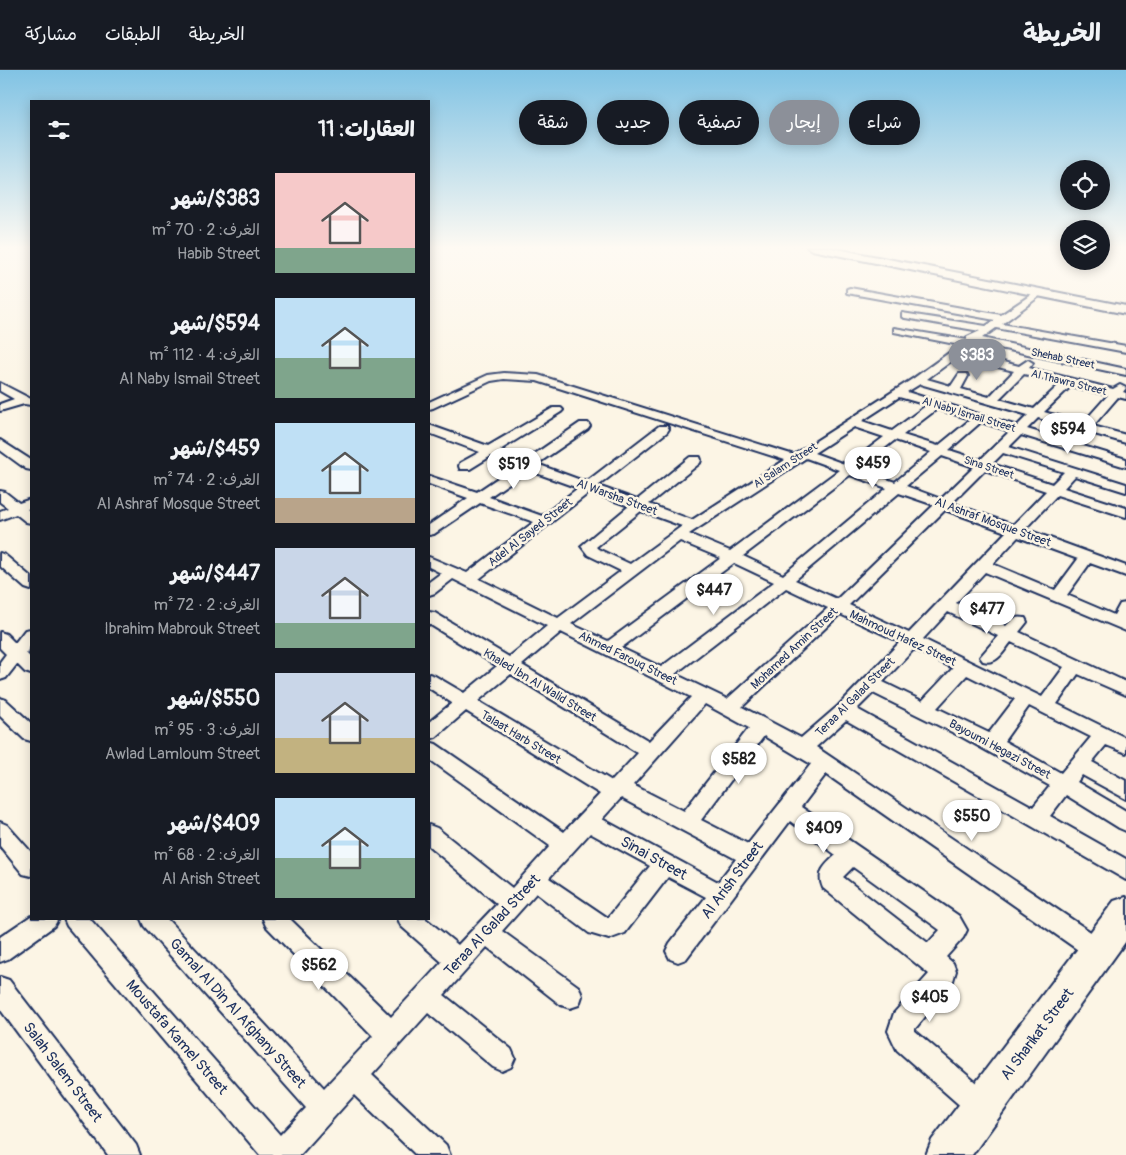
<!DOCTYPE html>
<html lang="ar">
<head>
<meta charset="utf-8">
<style>
	body { margin:0; font-family:Pangolin,"Playpen Sans Arabic",sans-serif; background:#20242c; color:#f1f3f6; direction:rtl; height:100vh; display:flex; flex-direction:column; font-size:19px; white-space:nowrap }
	* { box-sizing:border-box; margin:0 }
	p { font-size:16px; color:#9ea1a6 }
	.icon { flex:none; width:28px; height:28px; fill:none; stroke:currentColor; stroke-width:2; stroke-linecap:round; stroke-linejoin:round }
	.map { position:relative; flex:1; overflow:hidden; direction:ltr }
	.sheet { position:absolute; left:30px; top:30px; width:400px; height:820px; display:flex; flex-direction:column; background:#171b24; border-radius:0px; box-shadow:0 2px 12px #0003; direction:rtl }
	.sheet>* { flex:none }
	.banner { position:absolute; left:445px; top:30px; width:475px; height:45px; direction:rtl; display:flex; gap:10px }
	.controls { position:absolute; left:1060px; top:90px; display:grid; gap:10px }
	.controls a { display:grid; place-items:center; width:50px; height:50px; border-radius:50%; background:#171b24; box-shadow:0 2px 12px #0003; font-size:25px }
	.price { position:absolute; translate:-50% -42px; padding:0 11px; border-radius:18px; background:#fff; color:#222; font-size:16px; line-height:32px; filter:drop-shadow(0 1px 2px #0008) }
	.price::after { content:''; position:absolute; left:50%; top:30px; width:15px; height:11px; margin-left:-8px; background:inherit; clip-path:polygon(0 0,100% 0,50% 100%) }
	.price.on { background:#8c9099; color:#fff }
	ul { padding:0; list-style:none }
	li { display:flex; align-items:center; gap:15px; height:125px; padding:0 15px }
	li span { display:grid; place-items:center; flex:none; width:140px; height:100px; border-radius:0px; color:#555 }
	li>.icon { margin-inline-start:auto }
	span .icon { width:60px; height:60px; fill:#fffc; stroke-width:1 }
	li b { font-size:21px }
	h2 { display:flex; justify-content:space-between; align-items:center; height:60px; padding:0 15px; font-size:21px }
	.pill { padding:0 18px; border-radius:22px; background:#171b24; box-shadow:0 2px 12px #0003; font-size:18px; line-height:45px }
	.pill.on { background:#8c9099; color:#fff }
	header { display:flex; align-items:center; gap:30px; box-sizing:border-box; height:70px; padding:0 25px; background:#171b24; border-bottom:1px solid #363941 }
	header strong { font-size:24px }
	nav { display:flex; gap:28px; margin-inline-start:auto; font-size:18px }
	.map>svg:first-child { display:block }
	.lines { fill:none; stroke-linecap:round; stroke-linejoin:round }
	.minor-casing { stroke:#1b2f5e; stroke-width:4 }
	.tertiary-casing { stroke:#1b2f5e; stroke-width:4 }
	.secondary-casing { stroke:#1b2f5e; stroke-width:4 }
	.minor { fill:#fcf5e5; fill-rule:evenodd }
	.tertiary { fill:#fcf5e5; fill-rule:evenodd }
	.secondary { fill:#fcf5e5; fill-rule:evenodd }
	.labels { text-anchor:middle; stroke-width:5; stroke-linejoin:round; paint-order:stroke }
	.far-street-label { font-size:11px; fill:#1b2f5e; stroke:#fcf5e5 }
	.street-label { font-size:12px; fill:#1b2f5e; stroke:#fcf5e5 }
	.near-street-label { font-size:15px; fill:#1b2f5e; stroke:#fcf5e5 }
</style>
</head>
<body>
<header>
<strong>الخريطة</strong>
<nav><a>الخريطة</a><a>الطبقات</a><a>مشاركة</a></nav>
</header>
<div class="map">
<svg width="1126" height="1085" viewBox="0 0 1126 1085">
	<rect width="100%" height="100%" fill="#fcf5e5"/>
	<filter id="ink" filterUnits="userSpaceOnUse"><feTurbulence type="fractalNoise" baseFrequency=".02" numOctaves="2"/><feDisplacementMap in="SourceGraphic" scale="10" xChannelSelector="R" yChannelSelector="G"/><feConvolveMatrix kernelMatrix="1 2 1 2 8 2 1 2 1" color-interpolation-filters="sRGB"/></filter>
	<g filter="url(#ink)">
		<g class="lines">
			<defs>
				<path id="minor" d="M850,218l151,27 37,-25 3,1v4l-39,29 124,22v6l-130,-24 -14,10 144,31v6l-150,-32 -13,9 56,14 9,-6 5,3 -4,5 84,21 7,-4 6,3 -3,4 3,1v6l-8,-2 -25,29 33,9v8l-88,-25 -11,11 99,30v8l-105,-32 -12,12 117,37v8l-51,-16 -11,12 62,20v9l-69,-22 -32,34 101,37v10l-36,-13 -23,32 47,20 6,-11 6,-1v28l-141,-59 -29,31 50,23c6,-7 9,-10 19,-8l2,4 -8,10 107,50v13l-48,-21 -21,30 69,34v15l-20,-8 -14,17 34,19v18l-44,-24 -5,7 49,29v20l-7,-3 -53,-33 -16,21 76,43v21l-280,-160 -30,27 291,196 4,8 -4,8 -8,3 -8,-3 -265,-185 -25,33 158,109 8,14 -4,8 -17,19 7,6 3,8 -4,13 -38,46 79,67 4,10 -4,10 -10,4 -10,-4 -76,-67 -9,-19 6,-18 35,-39 -106,-86c-7,-16 2,-23 13,-33l-46,-34 -104,138 -8,3 -8,-3 -4,-8 4,-8 36,-46 -38,-20 -43,56 -16,6 -20,-6 -53,-40 -34,38 77,56 3,9 -3,9 -9,3 -9,-3 -74,-58 -43,48 67,54 4,9 -4,9 -9,4 -9,-4 -65,-54 -56,62 74,70 4,10h-34l-62,-60 -54,60h-40l-193,-229 -3,-7h26l190,216 26,-27 -162,-182 -3,-7h26l157,169 49,-52 -107,-110 -3,-7h27l101,98 51,-55 -41,-36 -3,-7h28l32,26 39,-41 -68,-58v-21l8,3 75,60 38,-42 -121,-87v-17l7,2 128,88 36,-38 -134,-83 -30,26 -7,2v-17l23,-19 -23,-15v-14l6,2 29,17 33,-27 -68,-42v-12l6,1 74,44 38,-31 -94,-47 -18,14 -6,2v-13l12,-9 -12,-6v-10l38,16 67,-51 -54,-19 -46,31 -5,1v-10l39,-27 -39,-14v-8l48,16 40,-27 -26,-9 -21,13h-10l-1,-3 1,-3 20,-11 -51,-19v-8l59,21 65,-38h8l2,2 -2,2 -61,38 26,10 54,-37h8l2,3 -2,3 -51,35 49,18 73,-56h8l2,3 -2,3 -69,54 39,14 53,-43h10l1,3 -1,3 -51,41 43,16 93,-60 -248,-79 -33,-2 -13,2 -58,27 -4,1v-7l59,-27 16,-2 34,2 256,80 120,-77 46,-33 -66,-13v-4l73,12v-3l13,-6 -75,-13 -3,-1v-4l84,13 9,-6 -148,-27v-4zM957,287l57,14 -25,26 -28,-8 7,-13 -1,-2h-8l-8,12 -24,-7zM1024,304l37,9 -27,26 -35,-10zM920,314l108,31 -11,11 -110,-34zM1071,316l37,9 -25,28 -39,-11zM899,327l28,8 -35,26 -30,-10zM937,339l34,10 -33,27 -35,-11zM981,352l29,9 -30,29 -31,-10zM854,357l30,10 -37,28 -33,-12zM895,370l36,12 -36,30 -37,-13zM1003,383l61,19 -12,12 -60,-20zM942,386l32,11 -33,32 -35,-13zM806,388l33,12 -109,81 -41,-17zM528,400l50,18 -36,28 -53,-19zM985,400l61,21 -33,34 -61,-22zM850,405l37,13 -104,87 -40,-19zM590,422l39,14 -48,40 7,9 33,16 -63,47 -79,-39zM899,423l35,12 -97,94 -42,-19zM945,440l61,22 -97,101 -60,-28zM641,441l41,15 -52,38 -32,-15 -2,-2zM1018,467l60,22 -23,31 -62,-26zM680,471l41,17 -113,83 -37,-17zM734,493l40,19 -113,85 -40,-19zM786,518l42,20 -101,91 -52,-25zM948,542l50,24 -18,21 3,4c14,4 20,-9 28,-19l53,25 -22,30 -119,-58zM840,544l60,28 -62,64 -37,32 -59,-31zM561,562l130,65 -42,44 -127,-76zM914,579l39,19 -31,33 -39,-19zM511,604l127,79 -26,28 -134,-80zM967,605l48,24 -26,34 -52,-25zM873,623l89,44 88,49 -17,21 -176,-98zM705,634l44,24 -65,83 -51,-26zM1029,636l62,31 -30,36 -57,-32zM764,666l47,28 -63,80 -47,-24zM621,728l115,61 -18,23 -116,-63zM590,763l60,33 -42,52 -59,-40zM853,797l87,63 -12,13 -85,-66z
					M0,313l31,16v6l-7,-1 -24,7v-7l14,-5 -14,-8z
					M0,370l31,20v10l-5,-1 -26,-19z
					M0,421l5,1 14,11 12,-4v9l-4,1 4,3v11l-5,-1 -10,-8 -16,6v-9l8,-3 -8,-6z
					M0,483l5,2 26,22v13l-6,-2 -25,-22z
					M31,559v16l-5,8 5,5v16l-6,-2 -8,-8 -11,14 -6,2v-18l6,-8 -6,-6v-16l6,2 9,9 10,-13z
					M0,628l6,2 25,23v18l-7,-2 -24,-23z
					M0,752l7,3 24,27v24l-8,-2 -23,-28z
					M31,846v3h27l-4,7 -46,33 -8,3v-25z
					M0,907l9,3 127,165 4,10h-32l-108,-146z"/>
				<path id="tertiary" d="M807,177h20l299,59v8l-314,-64z"/>
				<path id="secondary" d="M1126,827v44l-154,214h-46l6,-15 182,-239z"/>
			</defs>
			<use href="#minor" class="minor-casing"/>
			<use href="#tertiary" class="tertiary-casing"/>
			<use href="#secondary" class="secondary-casing"/>
			<use href="#minor" class="minor"/>
			<use href="#tertiary" class="tertiary"/>
			<use href="#secondary" class="secondary"/>
		</g>
	</g>
	<linearGradient id="sky" x2="0" y2="1"><stop stop-color="#81c3e4"/><stop offset="0.54" stop-color="#fefaf3"/><stop offset="1" stop-color="#fefaf3" stop-opacity="0"/></linearGradient>
	<rect width="1126" height="329" fill="url(#sky)"/>
	<g class="labels">
		<g class="far-street-label">
			<text transform="translate(1063 288) rotate(12)" y="4">Shehab Street</text>
			<text transform="translate(1069 312) rotate(14)" y="4">Al Thawra Street</text>
			<text transform="translate(969 344) rotate(17)" y="4">Al Naby Ismail Street</text>
			<text transform="translate(785 395) rotate(-33)" y="4">Al Salam Street</text>
			<text transform="translate(989 397) rotate(18)" y="4">Sina Street</text>
		</g>
		<g class="street-label">
			<text transform="translate(617 427) rotate(20)" y="4">Al Warsha Street</text>
			<text transform="translate(993 452) rotate(20)" y="4">Al Ashraf Mosque Street</text>
			<text transform="translate(530 462) rotate(-38)" y="4">Adel Al Sayed Street</text>
			<text transform="translate(903 568) rotate(25)" y="4">Mahmoud Hafez Street</text>
			<text transform="translate(794 578) rotate(-43)" y="4">Mohamed Amin Street</text>
			<text transform="translate(628 588) rotate(26)" y="4">Ahmed Farouq Street</text>
			<text transform="translate(540 615) rotate(31)" y="4">Khaled Ibn Al Walid Street</text>
			<text transform="translate(855 627) rotate(-45)" y="4">Teraa Al Galad Street</text>
			<text transform="translate(521 667) rotate(31)" y="4">Talaat Harb Street</text>
			<text transform="translate(1000 679) rotate(28)" y="4">Bayoumi Hegazi Street</text>
		</g>
		<g class="near-street-label">
			<text transform="translate(654 788) rotate(29)" y="5">Sinai Street</text>
			<text transform="translate(732 810) rotate(-53)" y="5">Al Arish Street</text>
			<text transform="translate(492 855) rotate(-47)" y="5">Teraa Al Galad Street</text>
			<text transform="translate(238 943) rotate(48)" y="5">Gamal Al Din Al Afghany Street</text>
			<text transform="translate(1037 964) rotate(-53)" y="5">Al Sharikat Street</text>
			<text transform="translate(177 967) rotate(49)" y="5">Moustafa Kamel Street</text>
			<text transform="translate(63 1002) rotate(53)" y="5">Salah Salem Street</text>
		</g>
	</g>
</svg>
<div class="controls">
<a><svg class="icon" aria-label="locate" viewBox="0 0 24 24"><circle cx="12" cy="12" r="6"/><path d="M12 2v4M12 18v4M2 12h4M18 12h4"/></svg></a>
<a><svg class="icon" aria-label="layers" viewBox="0 0 24 24"><path d="M12 4l9 5-9 5-9-5zM3 14l9 5 9-5"/></svg></a>
</div>
<b class="price on" style="left:977px;top:311px">$383</b>
<b class="price" style="left:1068px;top:385px">$594</b>
<b class="price" style="left:873px;top:419px">$459</b>
<b class="price" style="left:514px;top:420px">$519</b>
<b class="price" style="left:714px;top:546px">$447</b>
<b class="price" style="left:987px;top:565px">$477</b>
<b class="price" style="left:739px;top:715px">$582</b>
<b class="price" style="left:972px;top:772px">$550</b>
<b class="price" style="left:824px;top:784px">$409</b>
<b class="price" style="left:319px;top:921px">$562</b>
<b class="price" style="left:930px;top:953px">$405</b>
<div class="banner">
<a class="pill">شراء</a>
<a class="pill on">إيجار</a>
<a class="pill">تصفية</a>
<a class="pill">جديد</a>
<a class="pill">شقة</a>
</div>
<section class="sheet">
<h2>العقارات: 11<svg class="icon" aria-label="filters" viewBox="0 0 24 24"><path d="M4 7h16M4 17h16"/><circle cx="9" cy="7" r="2"/><circle cx="15" cy="17" r="2"/></svg></h2>
<ul>
<li><span style="background:linear-gradient(#f6c9c9 75%,#7fa58c 0)"><svg class="icon" aria-label="home" viewBox="0 0 24 24"><path d="M3 11l9-7 9 7M6 9v11h12V9"/></svg></span><div><b>$383/شهر</b><p>الغرف: 2 · 70 m²</p><p>Habib Street</p></div></li>
<li><span style="background:linear-gradient(#bfe0f5 60%,#7fa58c 0)"><svg class="icon" aria-label="home" viewBox="0 0 24 24"><path d="M3 11l9-7 9 7M6 9v11h12V9"/></svg></span><div><b>$594/شهر</b><p>الغرف: 4 · 112 m²</p><p>Al Naby Ismail Street</p></div></li>
<li><span style="background:linear-gradient(#bfe0f5 75%,#b9a48a 0)"><svg class="icon" aria-label="home" viewBox="0 0 24 24"><path d="M3 11l9-7 9 7M6 9v11h12V9"/></svg></span><div><b>$459/شهر</b><p>الغرف: 2 · 74 m²</p><p>Al Ashraf Mosque Street</p></div></li>
<li><span style="background:linear-gradient(#c9d6e8 75%,#7fa58c 0)"><svg class="icon" aria-label="home" viewBox="0 0 24 24"><path d="M3 11l9-7 9 7M6 9v11h12V9"/></svg></span><div><b>$447/شهر</b><p>الغرف: 2 · 72 m²</p><p>Ibrahim Mabrouk Street</p></div></li>
<li><span style="background:linear-gradient(#c9d6e8 65%,#c2b280 0)"><svg class="icon" aria-label="home" viewBox="0 0 24 24"><path d="M3 11l9-7 9 7M6 9v11h12V9"/></svg></span><div><b>$550/شهر</b><p>الغرف: 3 · 95 m²</p><p>Awlad Lamloum Street</p></div></li>
<li><span style="background:linear-gradient(#bfe0f5 60%,#7fa58c 0)"><svg class="icon" aria-label="home" viewBox="0 0 24 24"><path d="M3 11l9-7 9 7M6 9v11h12V9"/></svg></span><div><b>$409/شهر</b><p>الغرف: 2 · 68 m²</p><p>Al Arish Street</p></div></li>
</ul>
</section>
</div>
</body>
</html>
